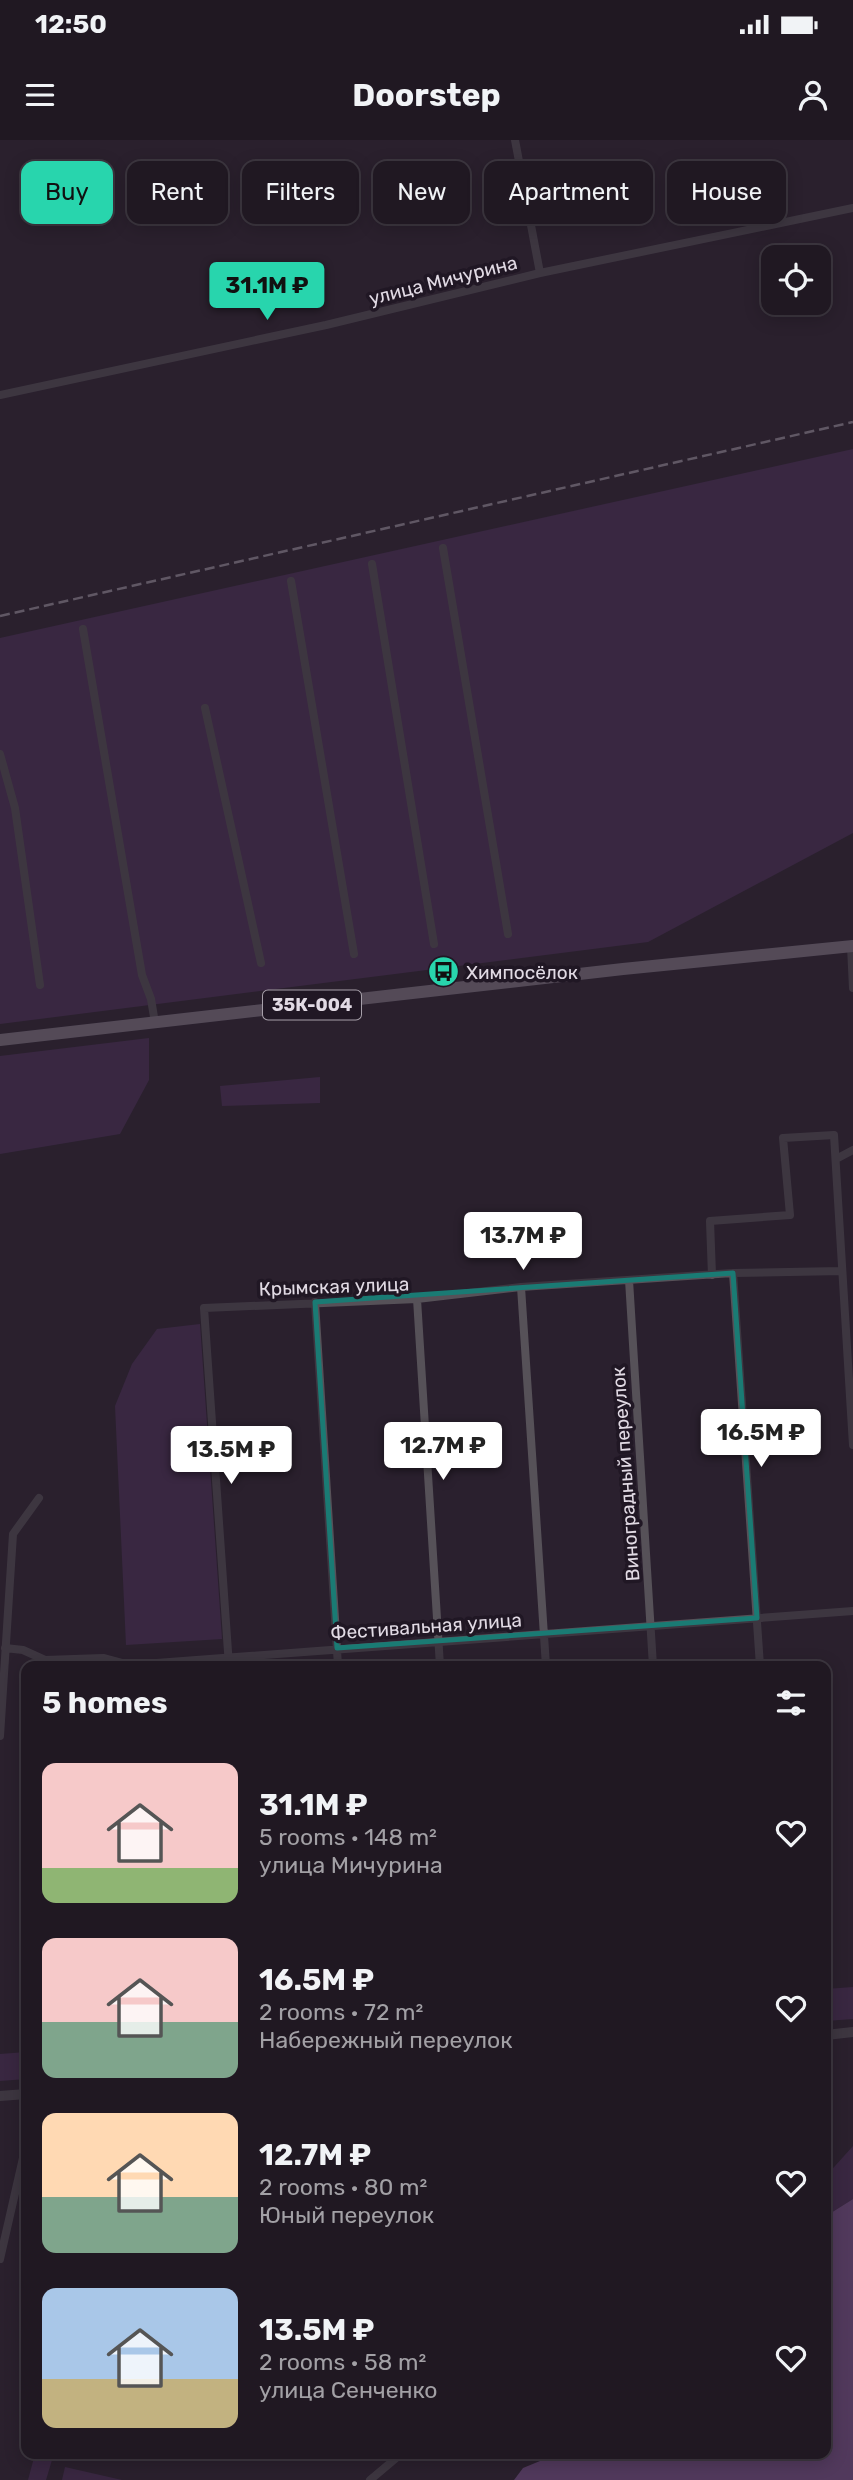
<!DOCTYPE html>
<html lang="en">
<head>
<meta charset="utf-8">
<style>
	body { margin:0; font-family:Rubik,sans-serif; background:#2d252f; color:#f1f3f6; height:100vh; display:flex; flex-direction:column; font-size:26px; white-space:nowrap }
	* { box-sizing:border-box; margin:0 }
	p { font-size:23px; color:#a2a0a5 }
	.icon { flex:none; width:38px; height:38px; fill:none; stroke:currentColor; stroke-width:2; stroke-linecap:round; stroke-linejoin:round }
	.map { position:relative; flex:1; overflow:hidden }
	.sheet { position:absolute; left:21px; top:1521px; width:810px; height:798px; display:flex; flex-direction:column; background:#201822; border-radius:14px; box-shadow:0 4px 18px #0003,0 0 0 2px #3d3740 }
	.sheet>* { flex:none }
	.hud { position:absolute; left:21px; top:21px; width:812px; height:63px; display:flex; gap:14px }
	.buttons { position:absolute; left:761px; top:105px; display:grid; gap:14px }
	.buttons a { display:grid; place-items:center; width:70px; height:70px; border-radius:14px; background:#201822; box-shadow:0 4px 18px #0003,0 0 0 2px #3d3740; font-size:35px }
	.price { position:absolute; translate:-50% -60px; padding:0 16px; border-radius:7px; background:#fff; color:#222; font-size:23px; line-height:46px; filter:drop-shadow(0 2px 4px #0008) }
	.price::after { content:''; position:absolute; left:50%; top:42px; width:21px; height:16px; margin-left:-10px; background:inherit; clip-path:polygon(0 0,100% 0,50% 100%) }
	.price.active { background:#28d5ad; color:#111 }
	ul { padding:0; list-style:none }
	li { display:flex; align-items:center; gap:21px; height:175px; padding:0 21px }
	li span { display:grid; place-items:center; flex:none; width:196px; height:140px; border-radius:14px; color:#555 }
	li>.icon { margin-inline-start:auto }
	span .icon { width:84px; height:84px; fill:#fffc; stroke-width:1 }
	li b { font-size:30px }
	h2 { display:flex; justify-content:space-between; align-items:center; height:84px; padding:0 21px; font-size:30px }
	.pill { padding:0 24px; border-radius:14px; background:#201822; box-shadow:0 4px 18px #0003,0 0 0 2px #3d3740; font-size:24px; line-height:63px }
	.pill.active { background:#28d5ad; color:#111 }
	.status { display:flex; justify-content:space-between; align-items:center; height:49px; padding:0 35px; background:#201822; direction:ltr }
	.status svg { height:19px; fill:currentColor }
	header { display:flex; justify-content:space-between; align-items:center; height:91px; padding:0 21px; background:#201822; font-size:32px; font-weight:700 }
	.map>svg:first-child { display:block }
	.green { fill:#4c2f59 }
	.water { fill:#815894 }
	.lines { fill:none; stroke-linecap:round; stroke-linejoin:round }
	.minor { stroke:#565158; stroke-width:8 }
	.tertiary { stroke:#565158; stroke-width:10 }
	.primary { stroke:#877d8b; stroke-width:12 }
	.rail { stroke:#a29aa6; stroke-width:2.5; stroke-dasharray:10 5; stroke-linecap:butt }
	.marked { fill:none; stroke:#1a7b74; stroke-width:5; stroke-linejoin:round }
	.labels { text-anchor:middle; stroke-width:7; stroke-linejoin:round; paint-order:stroke }
	.shield { fill:#201724; stroke:#a7a0aa; stroke-width:2 }
	.shield-label { font-size:18px; font-weight:bold; fill:#e1dae4 }
	.street-label { font-size:19px; fill:#e1dae4; stroke:#201724 }
	.poi-label { font-size:19px; fill:#e1dae4; stroke:#201724; text-anchor:start }
</style>
</head>
<body>
<div class="status"><b>12:50</b><svg viewBox="0 0 49 12"><path d="M0 12V9h3v3zM5 12V6h3v6zM10 12V3h3v9zM15 12V0h3v12zM26 1h20v11H26zM47 4h2v5h-2z"/></svg></div>
<header><svg class="icon" aria-label="menu" viewBox="0 0 24 24"><path d="M4 6h16M4 12h16M4 18h16"/></svg>Doorstep<svg class="icon" aria-label="person" viewBox="0 0 24 24"><circle cx="12" cy="8" r="4"/><path d="M4 21q1-7 8-7t8 7"/></svg></header>
<div class="map">
<svg width="853" height="2340" viewBox="0 0 853 2340">
	<rect width="100%" height="100%" fill="#2a202e"/>
	<path class="green" d="M853,309v384l-205,109 -648,82v-386z
		M149,898v42l-29,54 -120,20v-98z
		M320,937v26l-98,3 -2,-20z
		M200,1184l22,315 -96,6 -11,-239 17,-42 25,-35z
		M853,1847v32l-27,2v-32z
		M26,1912v27l-26,2v-27z
		M853,2006v53l-27,17v-40z
		M35,2314h5l12,6 -6,20h-18z
		M65,2327l57,13h-60z"/>
	<path class="water" d="M853,2059v281h-339l9,-12 34,-14h269v-238z"/>
	<g class="lines">
		<path class="minor" d="M515,0l25,133
			M0,255l326,-70 214,-52 313,-65
			M443,408l65,386
			M372,424l62,380
			M291,441l63,373
			M83,489l59,346 9,24 4,24
			M205,568l56,255
			M0,614l15,54 25,177
			M851,806l2,42
			M836,1019l17,-9
			M733,1133l27,393
			M712,1135l-2,-54 80,-6 -7,-77 51,-3 19,310
			M629,1140l24,386
			M521,1147l25,379
			M417,1159l23,367
			M315,1162l23,364
			M5,1508l18,2 22,10 59,-2 26,7 723,-54
			M229,1526l-25,-358 213,-9 104,-12 212,-14 109,-2
			M0,1596l13,-202 26,-36
			M0,2119l26,-114
			M370,2340l31,-26"/>
		<path class="tertiary" d="M826,1895l27,-3
			M0,1956l26,-2"/>
		<path class="primary" d="M0,900l623,-71 230,-23"/>
		<path class="rail" d="M0,476l853,-194"/>
	</g>
	<path d="M0 0H853V2340H0ZM733,1133l24,345 -420,30 -22,-346z" fill="#2a202e" fill-opacity=".55" fill-rule="evenodd"/>
	<path class="marked" d="M733,1133l24,345 -420,30 -22,-346z"/>
	<defs>
		<symbol id="bus-disc" viewBox="-11 -11 22 22"><circle r="9.5" fill="#28d5ad" stroke="#201724"/><path d="M-5-6H5V4H4V6H2V4H-2V6H-4V4H-5ZM-3.5-4V0h7V-4ZM-3.5 1.2v1.5H-2V1.2ZM2 1.2v1.5H3.5V1.2Z" fill="#111"/></symbol>
	</defs>
	<g fill-rule="evenodd">
		<use href="#bus-disc" x="426" y="814" width="35" height="35"/>
	</g>
	<g class="labels">
		<rect class="shield" x="263" y="850.5" width="98" height="29" rx="5"/>
		<g class="shield-label">
			<text x="312" y="871">35К-004</text>
		</g>
		<g class="street-label">
			<text transform="translate(443 140) rotate(-14)" y="7">улица Мичурина</text>
			<text transform="translate(334 1146) rotate(-2)" y="7">Крымская улица</text>
			<text transform="translate(625 1334) rotate(-94)" y="7">Виноградный переулок</text>
			<text transform="translate(426 1486) rotate(-4)" y="7">Фестивальная улица</text>
		</g>
		<g class="poi-label">
			<text x="466" y="839">Химпосёлок</text>
		</g>
	</g>
</svg>
<div class="buttons">
<a><svg class="icon" aria-label="locate" viewBox="0 0 24 24"><circle cx="12" cy="12" r="6"/><path d="M12 2v4M12 18v4M2 12h4M18 12h4"/></svg></a>
</div>
<b class="price active" style="left:267px;top:182px">31.1M ₽</b>
<b class="price" style="left:523px;top:1132px">13.7M ₽</b>
<b class="price" style="left:761px;top:1329px">16.5M ₽</b>
<b class="price" style="left:443px;top:1342px">12.7M ₽</b>
<b class="price" style="left:231px;top:1346px">13.5M ₽</b>
<div class="hud">
<a class="pill active">Buy</a>
<a class="pill">Rent</a>
<a class="pill">Filters</a>
<a class="pill">New</a>
<a class="pill">Apartment</a>
<a class="pill">House</a>
</div>
<section class="sheet">
<h2>5 homes<svg class="icon" aria-label="filters" viewBox="0 0 24 24"><path d="M4 7h16M4 17h16"/><circle cx="9" cy="7" r="2"/><circle cx="15" cy="17" r="2"/></svg></h2>
<ul>
<li><span style="background:linear-gradient(#f6c9c9 75%,#8fb573 0)"><svg class="icon" aria-label="home" viewBox="0 0 24 24"><path d="M3 11l9-7 9 7M6 9v11h12V9"/></svg></span><div><b>31.1M ₽</b><p>5 rooms · 148 m²</p><p>улица Мичурина</p></div><svg class="icon" aria-label="heart" viewBox="0 0 24 24"><path d="M12 20l-8-8c-3-5 5-10 8-4 3-6 11-1 8 4z"/></svg></li>
<li><span style="background:linear-gradient(#f6c9c9 60%,#7fa58c 0)"><svg class="icon" aria-label="home" viewBox="0 0 24 24"><path d="M3 11l9-7 9 7M6 9v11h12V9"/></svg></span><div><b>16.5M ₽</b><p>2 rooms · 72 m²</p><p>Набережный переулок</p></div><svg class="icon" aria-label="heart" viewBox="0 0 24 24"><path d="M12 20l-8-8c-3-5 5-10 8-4 3-6 11-1 8 4z"/></svg></li>
<li><span style="background:linear-gradient(#ffd9b3 60%,#7fa58c 0)"><svg class="icon" aria-label="home" viewBox="0 0 24 24"><path d="M3 11l9-7 9 7M6 9v11h12V9"/></svg></span><div><b>12.7M ₽</b><p>2 rooms · 80 m²</p><p>Юный переулок</p></div><svg class="icon" aria-label="heart" viewBox="0 0 24 24"><path d="M12 20l-8-8c-3-5 5-10 8-4 3-6 11-1 8 4z"/></svg></li>
<li><span style="background:linear-gradient(#a9c7e8 65%,#c2b280 0)"><svg class="icon" aria-label="home" viewBox="0 0 24 24"><path d="M3 11l9-7 9 7M6 9v11h12V9"/></svg></span><div><b>13.5M ₽</b><p>2 rooms · 58 m²</p><p>улица Сенченко</p></div><svg class="icon" aria-label="heart" viewBox="0 0 24 24"><path d="M12 20l-8-8c-3-5 5-10 8-4 3-6 11-1 8 4z"/></svg></li>
</ul>
</section>
</div>
</body>
</html>
